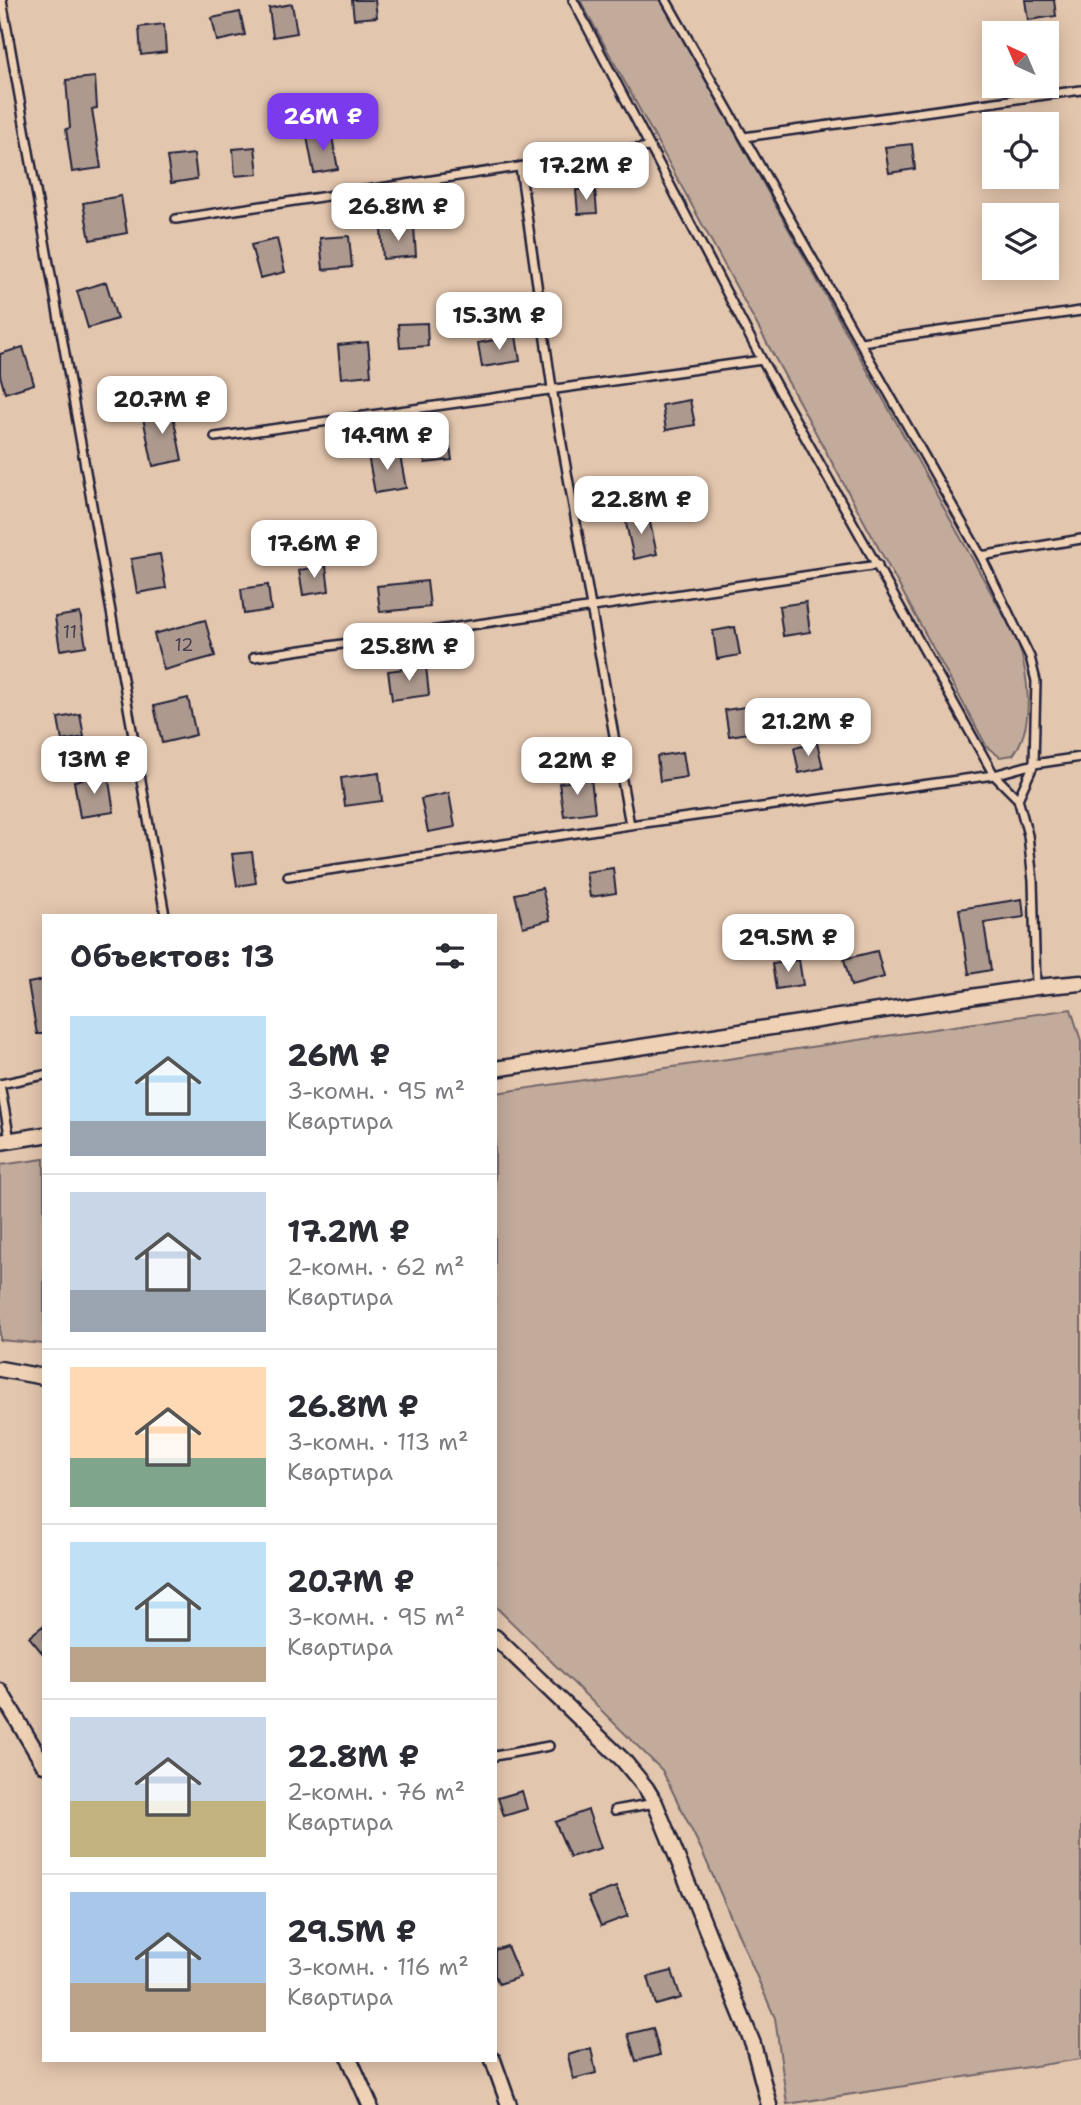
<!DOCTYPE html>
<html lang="ru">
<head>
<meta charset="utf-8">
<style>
	body { margin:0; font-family:"Shantell Sans",sans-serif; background:#f2f2f3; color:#2b2b33; height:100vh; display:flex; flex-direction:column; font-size:26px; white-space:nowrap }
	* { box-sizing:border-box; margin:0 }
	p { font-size:23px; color:#7c7c81 }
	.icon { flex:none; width:38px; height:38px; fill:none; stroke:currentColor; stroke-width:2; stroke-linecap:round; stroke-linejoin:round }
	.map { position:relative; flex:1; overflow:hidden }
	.sheet { position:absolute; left:42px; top:914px; width:455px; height:1148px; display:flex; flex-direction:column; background:#fff; border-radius:0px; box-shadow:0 4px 18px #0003 }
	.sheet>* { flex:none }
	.needle { width:46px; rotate:316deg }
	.buttons { position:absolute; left:982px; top:21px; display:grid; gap:14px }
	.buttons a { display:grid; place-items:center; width:77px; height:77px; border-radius:0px; background:#fff; box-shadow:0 4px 18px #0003; font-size:35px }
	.price { position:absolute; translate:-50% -60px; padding:0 16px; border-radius:14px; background:#fff; color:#222; font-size:23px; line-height:46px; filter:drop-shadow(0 2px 4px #0008) }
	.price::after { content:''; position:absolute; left:50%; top:42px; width:21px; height:16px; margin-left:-10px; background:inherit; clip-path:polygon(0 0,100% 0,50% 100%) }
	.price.on { background:#7c3aed; color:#fff }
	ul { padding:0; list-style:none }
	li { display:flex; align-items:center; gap:21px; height:175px; padding:0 28px }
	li+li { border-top:2px solid #e1e1e2 }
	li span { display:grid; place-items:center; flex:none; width:196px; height:140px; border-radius:0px; color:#555 }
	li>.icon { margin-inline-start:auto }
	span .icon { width:84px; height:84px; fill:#fffc; stroke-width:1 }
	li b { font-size:30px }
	h2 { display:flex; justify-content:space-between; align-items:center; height:84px; padding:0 28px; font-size:30px }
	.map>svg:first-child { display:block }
	.green { fill:#c2ab9b; stroke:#72666b; stroke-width:2 }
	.building { fill:#ad998e; stroke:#22223b; stroke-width:2 }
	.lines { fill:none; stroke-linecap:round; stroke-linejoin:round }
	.lane-casing { stroke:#22223b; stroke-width:12 }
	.street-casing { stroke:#22223b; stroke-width:19 }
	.lane { stroke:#efd1b5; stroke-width:7 }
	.street { stroke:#efd1b5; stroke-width:14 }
	.labels { text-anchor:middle; stroke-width:7; stroke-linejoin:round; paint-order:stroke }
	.number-label { font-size:18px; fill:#454050 }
</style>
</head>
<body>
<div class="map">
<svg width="1081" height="2105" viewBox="0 0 1081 2105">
	<rect width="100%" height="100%" fill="#e3c6ae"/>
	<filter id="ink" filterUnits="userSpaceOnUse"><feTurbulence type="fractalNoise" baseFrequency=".0143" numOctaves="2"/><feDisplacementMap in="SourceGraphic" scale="14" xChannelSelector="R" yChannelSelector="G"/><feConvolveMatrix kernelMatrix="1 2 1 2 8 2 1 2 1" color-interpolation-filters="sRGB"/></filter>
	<g filter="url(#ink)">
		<path class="green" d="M580,0h81l356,639c11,34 19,86 -4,116l-13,2 -13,-10z
			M1071,1009l10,32v1018l-294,45 -12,-86 -73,-167 -40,-81 -167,-164v-513z
			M44,1159v185l-44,-4v-175z"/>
		<path class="building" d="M352,0h23l2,17 -23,2z
			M1025,0h29l2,16 -28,4z
			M292,4l5,29 -24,4 -4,-29z
			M240,12l5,23 -28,6 -5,-23z
			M164,24l2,28 -25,3 -2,-28z
			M95,77l2,31 -5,1 9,59 -29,4 -6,-43 4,-1 -4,-48z
			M331,132l7,37 -24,4 -7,-36z
			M912,144l3,25 -26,4 -4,-26z
			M255,147l3,27 -23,2 -2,-27z
			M194,154l3,25 -26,4 -4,-26z
			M595,189l2,24 -19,1 -2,-24z
			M121,196l6,37 -37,7 -7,-37z
			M414,227l2,29 -33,3 -2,-30z
			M349,236l3,31 -29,3 -3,-32z
			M277,239l8,33 -25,6 -9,-33z
			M106,282l11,37 -29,9 -11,-37z
			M427,323l1,23 -28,2 -2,-24z
			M516,336l4,25 -38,6 -4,-24z
			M368,342l3,33 -30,3 -3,-33z
			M23,347l11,37 -29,9 -5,-18v-21z
			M690,400l5,25 -29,5 -4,-25z
			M171,406l11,54 -29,6 -11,-53z
			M448,434l4,26 -27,3 -3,-25z
			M399,450l7,38 -31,5 -7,-38z
			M648,514l9,40 -23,5 -9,-40z
			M160,554l6,34 -29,5 -6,-34z
			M326,566l3,25 -26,4 -4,-25z
			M427,581l3,26 -50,5 -3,-26z
			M268,585l3,25 -27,4 -3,-25z
			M806,602l4,30 -27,4 -4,-30z
			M80,613l6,33 -26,4 -5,-33z
			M205,620l10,36 -51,14 -10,-36z
			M735,627l5,28 -23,4 -4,-28z
			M426,666l3,29 -37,5 -4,-29z
			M188,698l8,37 -34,8 -8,-37z
			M752,706l4,26 -27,4 -4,-26z
			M80,714l4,23 -22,4 -4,-23z
			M817,743l6,25 -24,5 -5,-25z
			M683,752l4,25 -27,4 -3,-25z
			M379,773l3,28 -37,5 -4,-28z
			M108,775l6,37 -34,5 -6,-36z
			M591,779l4,33 -31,4 -5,-33z
			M449,793l6,34 -27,5 -7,-33z
			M252,852l4,31 -19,3 -5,-32z
			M613,868l3,25 -26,4 -4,-25z
			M542,888l8,32 -27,7 -8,-33z
			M1022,899l2,18 -40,6 7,47 -22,4 -10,-65z
			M877,951l7,26 -33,9 -7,-27z
			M799,960l4,25 -27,4 -4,-25z
			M44,980v54h-7l-9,-51z
			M44,1625v30l-15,-18z
			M522,1791l5,18 -23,7 -6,-18z
			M588,1810l13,38 -31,9 -15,-35z
			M616,1887l12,29 -27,10 -13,-29z
			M507,1946l13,31 -21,7 -4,-8v-26z
			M672,1971l9,27 -25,7 -8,-28z
			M653,2028l7,27 -24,6 -8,-27z
			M591,2048l5,25 -23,6 -5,-24z"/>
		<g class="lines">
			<defs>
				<path id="lane" d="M2,0l163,915
					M573,0l189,360 232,415 24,24 10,36 5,46 3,106
					M666,0l315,556 49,101 6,24 -2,83 -16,35
					M744,137l337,-47
					M520,167l32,221 78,437
					M176,219l473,-72
					M861,342l220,-31
					M215,437l547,-77
					M981,556l100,-17
					M254,657l624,-92
					M288,876l342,-51 364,-50 40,-11 47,-7
					M0,1084l10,56
					M0,1084l44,-9
					M495,1756l54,-10
					M615,1810l40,-7"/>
				<path id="street" d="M495,1069l541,-82 45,-4
					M0,1142l44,-7
					M0,1369l44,8
					M495,1637l128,123 23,28 9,15 98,241 16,61
					M0,1691l44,74
					M350,2060l20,45
					M493,2060l16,45"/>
			</defs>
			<use href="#lane" class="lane-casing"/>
			<use href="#street" class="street-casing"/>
			<use href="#lane" class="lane"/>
			<use href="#street" class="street"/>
		</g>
	</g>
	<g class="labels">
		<g class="number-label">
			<text x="70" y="638">11</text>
			<text x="184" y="651">12</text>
		</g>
	</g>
</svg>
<div class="buttons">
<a><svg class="needle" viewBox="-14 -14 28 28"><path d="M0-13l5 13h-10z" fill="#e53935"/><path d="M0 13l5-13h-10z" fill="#7c7c81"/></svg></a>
<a><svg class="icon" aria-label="locate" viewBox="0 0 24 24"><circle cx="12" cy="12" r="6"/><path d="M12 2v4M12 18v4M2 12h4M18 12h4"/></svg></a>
<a><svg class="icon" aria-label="layers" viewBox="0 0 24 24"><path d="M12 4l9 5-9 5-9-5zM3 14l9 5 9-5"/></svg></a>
</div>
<b class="price on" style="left:323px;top:153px">26M ₽</b>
<b class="price" style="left:586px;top:202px">17.2M ₽</b>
<b class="price" style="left:398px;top:243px">26.8M ₽</b>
<b class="price" style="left:499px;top:352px">15.3M ₽</b>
<b class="price" style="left:162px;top:436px">20.7M ₽</b>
<b class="price" style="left:387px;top:472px">14.9M ₽</b>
<b class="price" style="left:641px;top:536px">22.8M ₽</b>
<b class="price" style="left:314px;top:580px">17.6M ₽</b>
<b class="price" style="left:409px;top:683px">25.8M ₽</b>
<b class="price" style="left:808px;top:758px">21.2M ₽</b>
<b class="price" style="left:94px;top:796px">13M ₽</b>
<b class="price" style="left:577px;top:797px">22M ₽</b>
<b class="price" style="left:788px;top:974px">29.5M ₽</b>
<section class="sheet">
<h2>Объектов: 13<svg class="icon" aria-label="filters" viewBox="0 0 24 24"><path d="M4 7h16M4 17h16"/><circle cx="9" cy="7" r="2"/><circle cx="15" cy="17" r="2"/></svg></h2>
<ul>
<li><span style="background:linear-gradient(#bfe0f5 75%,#9aa5b1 0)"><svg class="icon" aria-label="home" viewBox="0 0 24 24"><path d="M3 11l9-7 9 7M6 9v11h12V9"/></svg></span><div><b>26M ₽</b><p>3-комн. · 95 m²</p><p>Квартира</p></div></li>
<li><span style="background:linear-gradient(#c9d6e8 70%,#9aa5b1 0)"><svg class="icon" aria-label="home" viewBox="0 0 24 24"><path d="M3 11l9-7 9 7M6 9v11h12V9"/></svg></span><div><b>17.2M ₽</b><p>2-комн. · 62 m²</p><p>Квартира</p></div></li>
<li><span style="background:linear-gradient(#ffd9b3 65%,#7fa58c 0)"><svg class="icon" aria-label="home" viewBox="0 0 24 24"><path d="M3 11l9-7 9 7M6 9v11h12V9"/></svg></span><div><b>26.8M ₽</b><p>3-комн. · 113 m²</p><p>Квартира</p></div></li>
<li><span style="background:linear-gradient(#bfe0f5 75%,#b9a48a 0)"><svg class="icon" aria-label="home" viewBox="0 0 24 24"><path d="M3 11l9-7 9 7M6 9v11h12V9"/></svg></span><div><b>20.7M ₽</b><p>3-комн. · 95 m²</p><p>Квартира</p></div></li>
<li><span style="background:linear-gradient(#c9d6e8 60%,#c2b280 0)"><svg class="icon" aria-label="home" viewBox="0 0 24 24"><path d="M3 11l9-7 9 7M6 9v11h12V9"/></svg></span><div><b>22.8M ₽</b><p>2-комн. · 76 m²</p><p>Квартира</p></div></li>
<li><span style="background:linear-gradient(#a9c7e8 65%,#b9a48a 0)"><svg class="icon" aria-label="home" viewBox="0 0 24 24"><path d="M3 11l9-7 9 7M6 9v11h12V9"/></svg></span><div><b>29.5M ₽</b><p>3-комн. · 116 m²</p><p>Квартира</p></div></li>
</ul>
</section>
</div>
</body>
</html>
